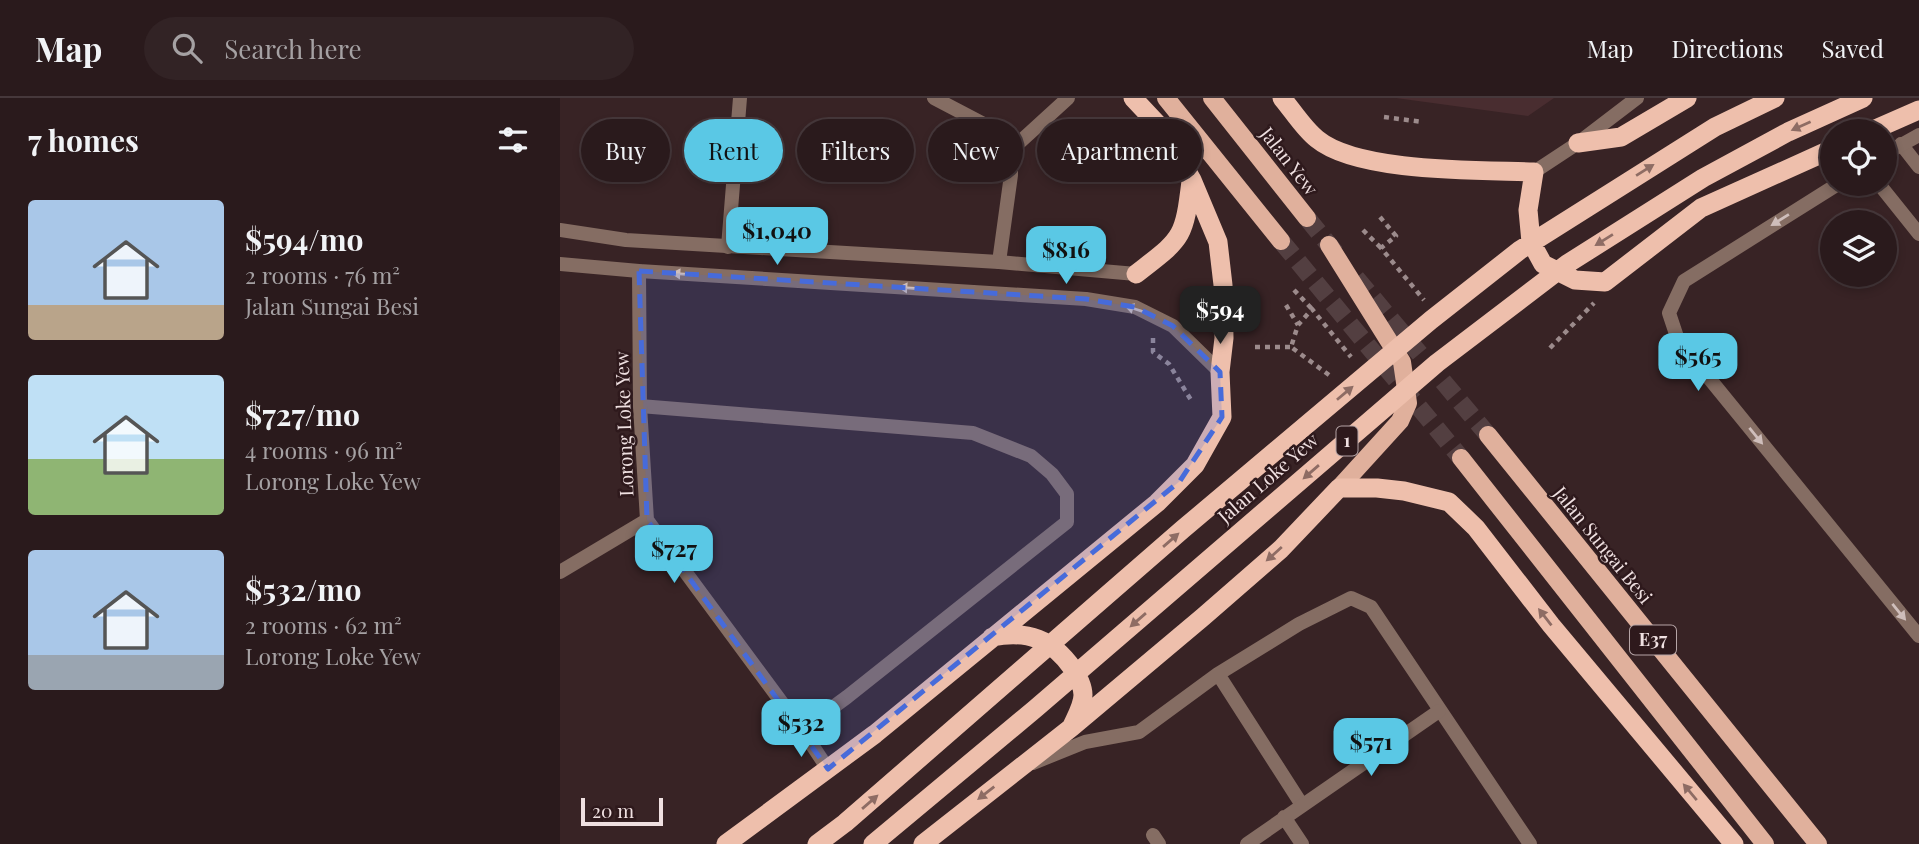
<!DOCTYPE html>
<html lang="en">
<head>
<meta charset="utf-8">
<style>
	body { margin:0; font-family:"Playfair Display",serif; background:#322325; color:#f1f3f6; height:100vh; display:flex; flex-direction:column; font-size:26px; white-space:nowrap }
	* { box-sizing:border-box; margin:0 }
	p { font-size:23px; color:#a5a1a3 }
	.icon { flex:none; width:38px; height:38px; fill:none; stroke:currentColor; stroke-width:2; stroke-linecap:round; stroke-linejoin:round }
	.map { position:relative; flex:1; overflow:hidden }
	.drawer { display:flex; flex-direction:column; background:#2a1a1c; width:560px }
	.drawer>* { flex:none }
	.top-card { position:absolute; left:21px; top:21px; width:665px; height:63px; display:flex; gap:14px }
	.fabs { position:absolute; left:1260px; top:21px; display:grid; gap:14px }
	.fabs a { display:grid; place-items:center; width:77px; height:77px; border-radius:50%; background:#2a1a1c; box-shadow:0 4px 10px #0003,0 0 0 2px #46383b; font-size:35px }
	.scale { position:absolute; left:21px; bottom:18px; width:82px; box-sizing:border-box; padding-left:7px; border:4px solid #efe0e1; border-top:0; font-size:19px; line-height:24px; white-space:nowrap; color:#efe0e1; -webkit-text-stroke:5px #2e191c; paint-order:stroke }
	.price { position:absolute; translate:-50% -60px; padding:0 16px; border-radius:14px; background:#5ac8e5; color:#111; font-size:23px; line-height:46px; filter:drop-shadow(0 2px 4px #0008) }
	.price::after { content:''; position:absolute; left:50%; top:42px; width:21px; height:16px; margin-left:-10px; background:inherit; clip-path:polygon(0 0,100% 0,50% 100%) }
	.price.on { background:#222; color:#fff }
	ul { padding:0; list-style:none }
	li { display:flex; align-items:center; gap:21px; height:175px; padding:0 28px }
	li span { display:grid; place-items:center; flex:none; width:196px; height:140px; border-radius:7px; color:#555 }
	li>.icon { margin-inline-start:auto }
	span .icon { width:84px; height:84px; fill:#fffc; stroke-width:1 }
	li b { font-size:30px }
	h2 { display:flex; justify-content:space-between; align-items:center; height:84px; padding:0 28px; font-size:30px }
	.pill { padding:0 24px; border-radius:32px; background:#2a1a1c; box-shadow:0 4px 10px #0003,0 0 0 2px #46383b; font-size:24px; line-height:63px }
	.pill.on { background:#5ac8e5; color:#111 }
	header { display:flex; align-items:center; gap:42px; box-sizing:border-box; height:98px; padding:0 35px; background:#2a1a1c; border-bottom:2px solid #46383b }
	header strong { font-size:33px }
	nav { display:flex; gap:38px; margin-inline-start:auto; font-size:24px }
	.search { width:490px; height:63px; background:#322325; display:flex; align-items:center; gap:18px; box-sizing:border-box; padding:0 24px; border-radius:38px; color:#a5a1a3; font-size:26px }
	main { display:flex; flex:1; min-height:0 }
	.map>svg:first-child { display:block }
	.built { fill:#492d30 }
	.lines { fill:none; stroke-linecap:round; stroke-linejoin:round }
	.primary-tunnel { stroke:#533f41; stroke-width:18; stroke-dasharray:18 9; stroke-linecap:butt }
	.path { stroke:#9c8b8c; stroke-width:4.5; stroke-dasharray:5 5; stroke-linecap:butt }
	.service { stroke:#856d63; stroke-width:14 }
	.minor { stroke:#856d63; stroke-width:14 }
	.tertiary { stroke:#856d63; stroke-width:14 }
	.primary { stroke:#e0b09c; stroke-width:18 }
	.trunk { stroke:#eebfac; stroke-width:19 }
	.oneway { fill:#8e6c64 }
	.oneway2 { fill:#cfbebb }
	.marked { fill:#476bda; fill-opacity:0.2; stroke:#476bda; stroke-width:5; stroke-dasharray:14 9; stroke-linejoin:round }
	.labels { text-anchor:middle; stroke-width:5; stroke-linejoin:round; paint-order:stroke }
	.shield { fill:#2e191c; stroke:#b5a4a6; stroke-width:2 }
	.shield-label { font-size:18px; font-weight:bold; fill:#efe0e1 }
	.street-label { font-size:19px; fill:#efe0e1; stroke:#2e191c }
</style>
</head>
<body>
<header>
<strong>Map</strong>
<div class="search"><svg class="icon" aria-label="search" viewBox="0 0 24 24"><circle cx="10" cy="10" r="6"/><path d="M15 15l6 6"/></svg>Search here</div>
<nav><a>Map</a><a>Directions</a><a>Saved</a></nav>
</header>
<main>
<section class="drawer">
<h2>7 homes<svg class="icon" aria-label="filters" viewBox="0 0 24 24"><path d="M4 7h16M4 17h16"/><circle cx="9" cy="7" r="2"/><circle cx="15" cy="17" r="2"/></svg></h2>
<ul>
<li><span style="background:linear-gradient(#a9c7e8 75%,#b9a48a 0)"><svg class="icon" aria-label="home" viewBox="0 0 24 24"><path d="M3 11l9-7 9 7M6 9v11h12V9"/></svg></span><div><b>$594/mo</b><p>2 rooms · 76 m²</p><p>Jalan Sungai Besi</p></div></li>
<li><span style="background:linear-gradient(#bfe0f5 60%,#8fb573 0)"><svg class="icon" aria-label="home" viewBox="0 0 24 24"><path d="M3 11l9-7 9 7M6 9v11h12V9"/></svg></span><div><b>$727/mo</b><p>4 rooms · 96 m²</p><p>Lorong Loke Yew</p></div></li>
<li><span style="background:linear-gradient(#a9c7e8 75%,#9aa5b1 0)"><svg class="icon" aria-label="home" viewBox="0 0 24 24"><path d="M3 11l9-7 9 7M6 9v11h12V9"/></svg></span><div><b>$532/mo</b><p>2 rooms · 62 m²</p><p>Lorong Loke Yew</p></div></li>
</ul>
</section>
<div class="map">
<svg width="1359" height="746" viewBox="0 0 1359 746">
	<rect width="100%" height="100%" fill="#382325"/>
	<path class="built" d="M836,0h158l-26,18z"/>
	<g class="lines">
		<path class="primary-tunnel" d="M747,120l31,38
			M721,143l180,217
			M796,180l132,157"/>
		<path class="path" d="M824,19l39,5
			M820,119l16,19 -15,12 43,52
			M803,132l18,18
			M734,192l18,19
			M726,207l12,20
			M593,240v14l16,12 22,36
			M695,249h36
			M990,250l44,-45
			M769,277l-38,-28 7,-22 14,-16 39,48"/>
		<path class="service" d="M374,0l61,32 12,11 4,9v25l-12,87
			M1341,46l18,23
			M451,52l57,-52
			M1319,86l40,50
			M168,149l12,-149
			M80,308l333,27 58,23 21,18 15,20v28l-220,175 -45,33
			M658,576l84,131
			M473,665l52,-21 54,-10 79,-58 81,-50 52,-26 20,9 159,237
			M593,737l6,9"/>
		<path class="minor" d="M1325,56l34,-19
			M1278,86l-154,97 -15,32 9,27 241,296
			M79,173l1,135 7,114 155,210 26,39
			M0,474l87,-52
			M724,719l18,27
			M687,746l192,-133"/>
		<path class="tertiary" d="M974,74l44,-29 59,-45
			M0,132l66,10 373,22 137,12
			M0,166l79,7 447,28 49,8 38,19 47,46"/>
		<path class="primary" d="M606,0l115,143
			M652,0l95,120
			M769,147l73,117 6,41 -8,18 -61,67
			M928,337l330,409
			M901,360l304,386"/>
		<path class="trunk" d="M722,0c11,13 22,31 35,41 41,34 164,31 217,33l-6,38 3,32 12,22 32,16 30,2 96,-74 131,-59
			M1311,33l48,-21
			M1018,45l43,-6 66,-39
			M576,176c46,-36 48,-34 55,-93
			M432,539c36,-7 60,2 81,32 5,7 10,18 10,26 0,10 -7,22 -11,31
			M166,746l149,-110 282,-231 38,-38 27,-48 -2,-45 4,-34 -1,-53 -5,-43 -26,-62 -28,-49 -31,-33
			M257,746l28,-21 338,-294 248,-209 89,-70 195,-123 60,-29
			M313,746l162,-135 402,-346 130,-99 136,-86 85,-46 75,-34
			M363,746l149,-117 131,-110 78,-68 58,-61h38l27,3 45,11 27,26 75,97 183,219"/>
	</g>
	<defs><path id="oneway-solid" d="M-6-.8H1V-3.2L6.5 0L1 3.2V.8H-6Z" transform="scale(1.75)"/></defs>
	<g class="oneway">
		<use href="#oneway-solid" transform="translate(1241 28) rotate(156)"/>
		<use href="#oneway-solid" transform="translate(1085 72) rotate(-32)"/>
		<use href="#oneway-solid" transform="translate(1044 142) rotate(148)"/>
		<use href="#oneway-solid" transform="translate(785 295) rotate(-40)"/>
		<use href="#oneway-solid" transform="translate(751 374) rotate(139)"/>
		<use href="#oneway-solid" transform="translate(611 442) rotate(-41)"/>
		<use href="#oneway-solid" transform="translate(714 456) rotate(138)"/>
		<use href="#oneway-solid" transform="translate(985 519) rotate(-128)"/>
		<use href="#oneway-solid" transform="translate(578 522) rotate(139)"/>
		<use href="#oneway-solid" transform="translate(1130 694) rotate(-130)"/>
		<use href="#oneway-solid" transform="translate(426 695) rotate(142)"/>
		<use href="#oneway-solid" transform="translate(310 704) rotate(-41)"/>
	</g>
	<g class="oneway2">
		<use href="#oneway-solid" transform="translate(1220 122) rotate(148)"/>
		<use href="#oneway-solid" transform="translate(122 176) rotate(-176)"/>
		<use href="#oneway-solid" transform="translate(349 190) rotate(-176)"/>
		<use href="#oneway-solid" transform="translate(575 211) rotate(-162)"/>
		<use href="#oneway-solid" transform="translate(1196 338) rotate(51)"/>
		<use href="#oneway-solid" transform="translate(1339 514) rotate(51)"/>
	</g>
	<path class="marked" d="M79,173l447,28 49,8 38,19 47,46 2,45 -42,64 -352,288 -181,-249z"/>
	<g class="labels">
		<g class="shield">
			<rect x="776.5" y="328.5" width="21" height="29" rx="5"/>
			<rect x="1070" y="527.5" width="46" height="29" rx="5"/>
		</g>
		<g class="shield-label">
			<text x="787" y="349">1</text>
			<text x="1093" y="548">E37</text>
		</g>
		<g class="street-label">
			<text transform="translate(729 63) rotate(52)" y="7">Jalan Yew</text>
			<text transform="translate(64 326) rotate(-92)" y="7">Lorong Loke Yew</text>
			<text transform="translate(708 380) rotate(-41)" y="7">Jalan Loke Yew</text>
			<text transform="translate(1043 447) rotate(51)" y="7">Jalan Sungai Besi</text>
		</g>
	</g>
</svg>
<div class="fabs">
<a><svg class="icon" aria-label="locate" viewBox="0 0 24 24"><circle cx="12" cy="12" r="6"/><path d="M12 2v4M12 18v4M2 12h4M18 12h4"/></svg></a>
<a><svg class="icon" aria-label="layers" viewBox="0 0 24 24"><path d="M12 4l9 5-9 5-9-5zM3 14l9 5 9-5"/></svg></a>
</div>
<div class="scale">20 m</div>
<b class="price" style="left:217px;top:169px">$1,040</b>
<b class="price" style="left:506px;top:188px">$816</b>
<b class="price on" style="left:660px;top:248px">$594</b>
<b class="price" style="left:1138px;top:295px">$565</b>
<b class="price" style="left:114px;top:487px">$727</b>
<b class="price" style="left:241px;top:661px">$532</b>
<b class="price" style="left:811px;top:680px">$571</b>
<div class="top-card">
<a class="pill">Buy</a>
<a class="pill on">Rent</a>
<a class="pill">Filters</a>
<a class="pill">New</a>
<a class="pill">Apartment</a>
</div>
</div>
</main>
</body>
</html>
